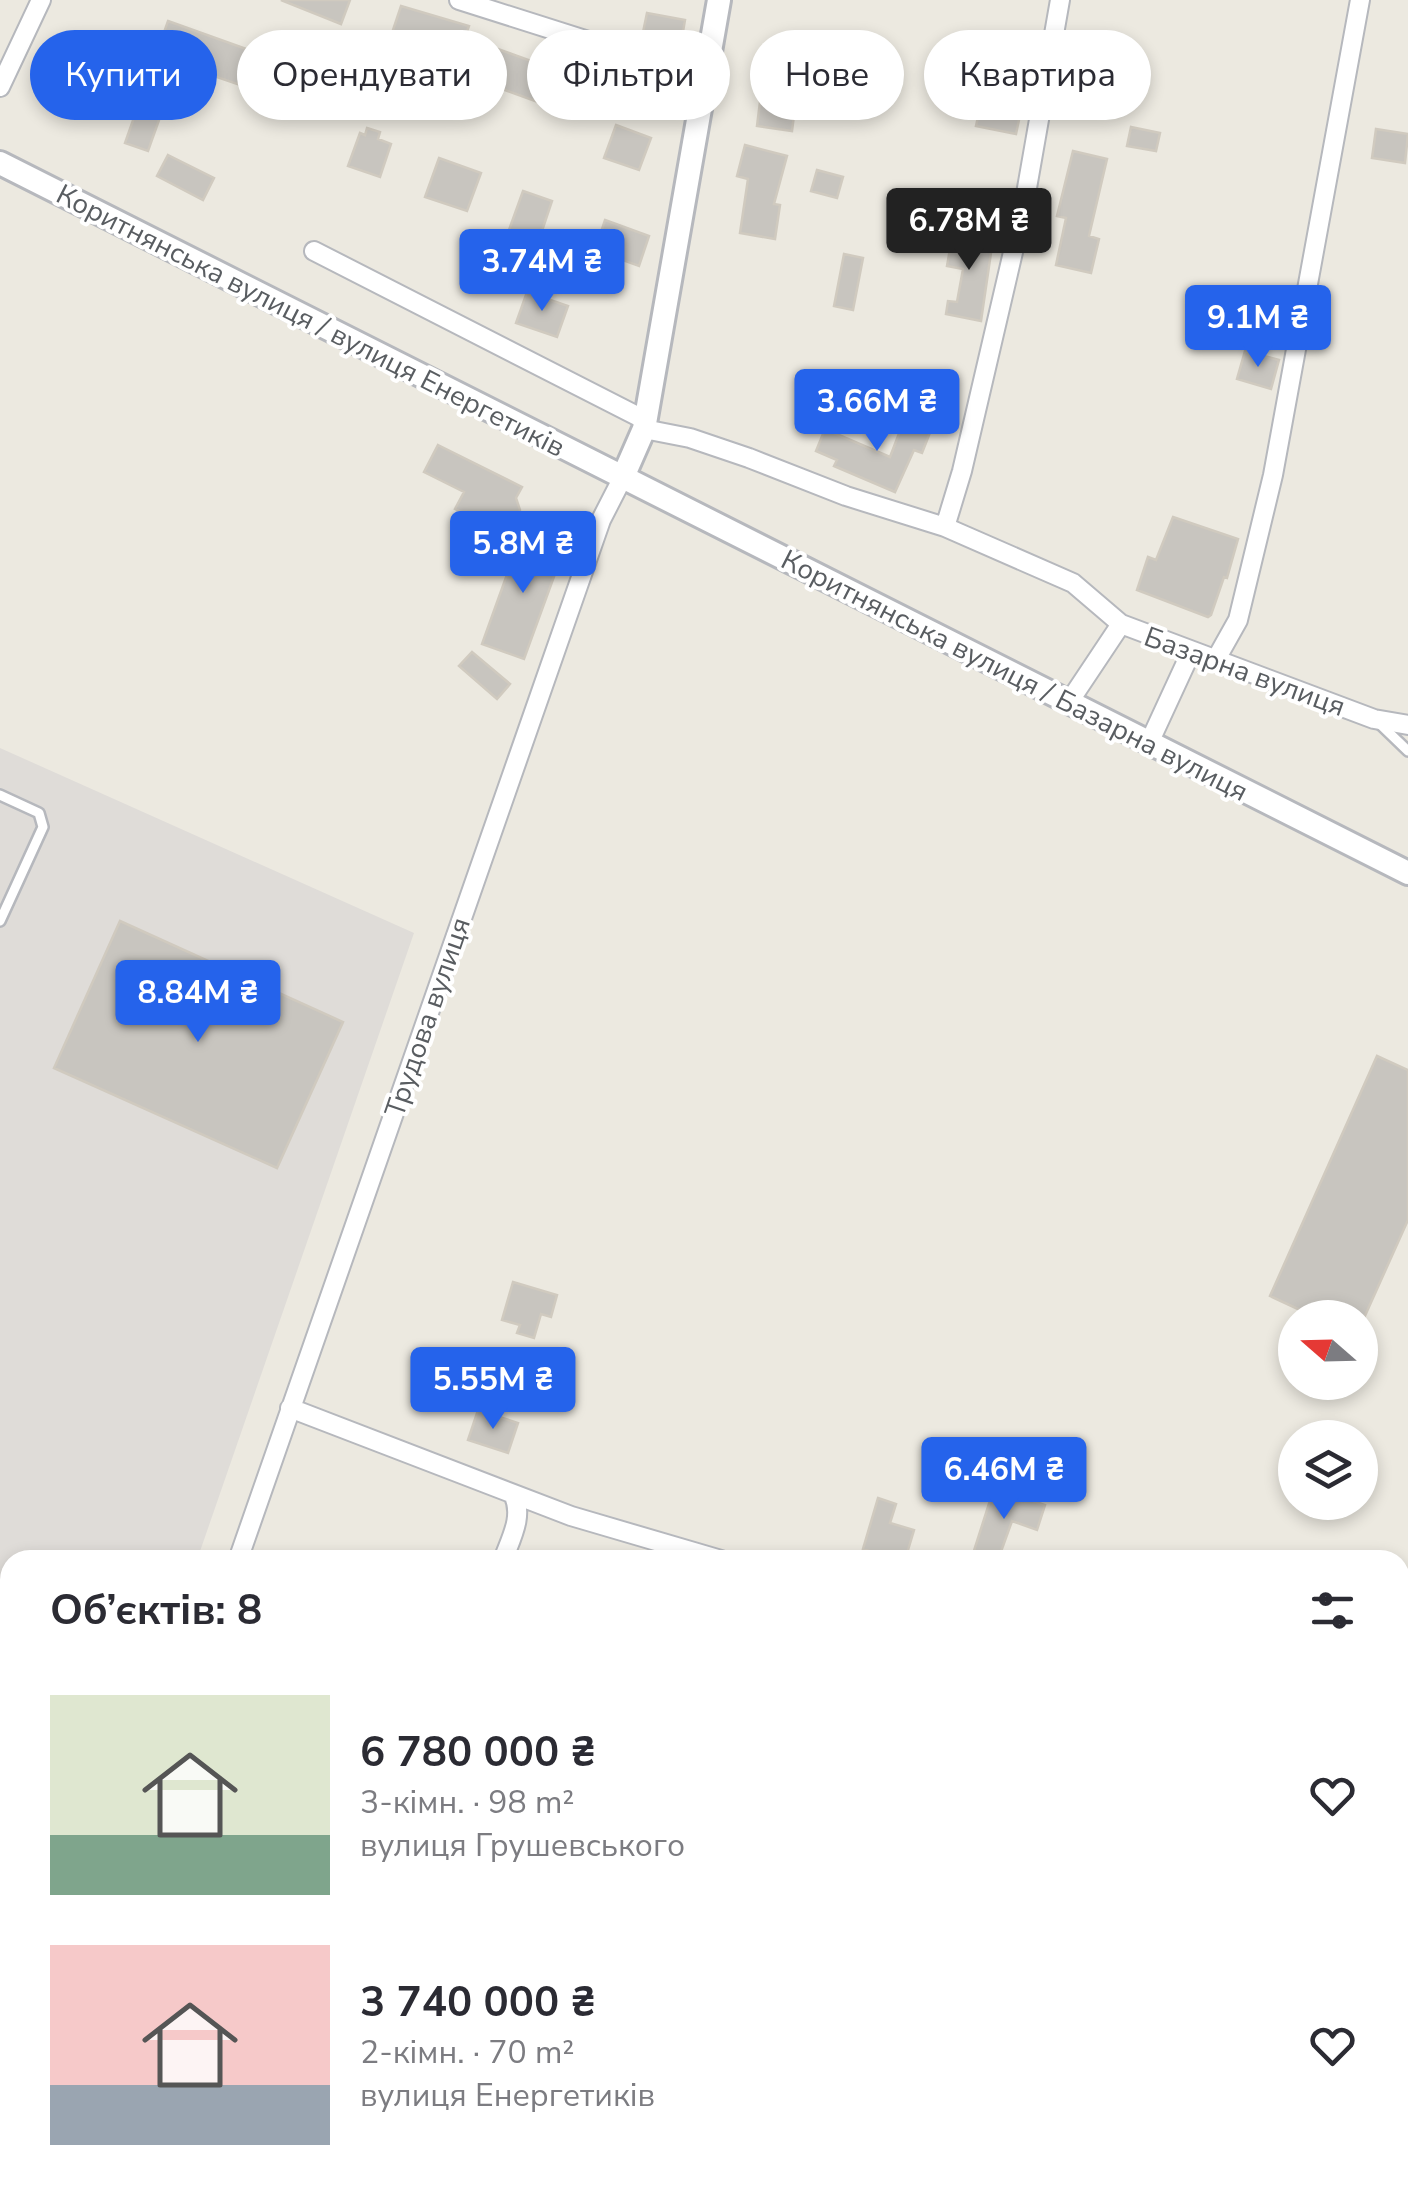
<!DOCTYPE html>
<html lang="uk">
<head>
<meta charset="utf-8">
<style>
	body { margin:0; font-family:"Nunito Sans",sans-serif; background:#f7f7f7; color:#2b2b33; height:100vh; display:flex; flex-direction:column; font-size:38px; white-space:nowrap }
	* { box-sizing:border-box; margin:0 }
	p { font-size:32px; color:#7c7c81 }
	.icon { flex:none; width:55px; height:55px; fill:none; stroke:currentColor; stroke-width:2; stroke-linecap:round; stroke-linejoin:round }
	.map { position:relative; flex:1; overflow:hidden }
	.panel { position:absolute; left:0px; top:1550px; width:1410px; height:640px; display:flex; flex-direction:column; background:#fff; border-radius:30px 30px 0 0; box-shadow:0 5px 15px #0003 }
	.panel>* { flex:none }
	.hud { position:absolute; left:30px; top:30px; width:1350px; height:90px; display:flex; gap:20px }
	.needle { width:65px; rotate:290deg }
	.controls { position:absolute; left:1278px; top:1300px; display:grid; gap:20px }
	.controls a { display:grid; place-items:center; width:100px; height:100px; border-radius:50%; background:#fff; box-shadow:0 5px 15px #0003; font-size:50px }
	.price { position:absolute; translate:-50% -85px; padding:0 22px; border-radius:10px; background:#2563eb; color:#fff; font-size:32px; line-height:65px; filter:drop-shadow(0 2px 5px #0008) }
	.price::after { content:''; position:absolute; left:50%; top:60px; width:30px; height:22px; margin-left:-15px; background:inherit; clip-path:polygon(0 0,100% 0,50% 100%) }
	.price.current { background:#222; color:#fff }
	ul { padding:0; list-style:none }
	li { display:flex; align-items:center; gap:30px; height:250px; padding:0 50px }
	li span { display:grid; place-items:center; flex:none; width:280px; height:200px; border-radius:0px; color:#555 }
	li>.icon { margin-inline-start:auto }
	span .icon { width:120px; height:120px; fill:#fffc; stroke-width:1 }
	li b { font-size:42px }
	h2 { display:flex; justify-content:space-between; align-items:center; height:120px; padding:0 50px; font-size:42px }
	.tag { padding:0 35px; border-radius:45px; background:#fff; box-shadow:0 5px 15px #0003; font-size:35px; line-height:90px }
	.tag.current { background:#2563eb; color:#fff }
	.map>svg:first-child { display:block }
	.industrial { fill:#dfdcd8 }
	.green { fill:#bde4bc }
	.building { fill:#c8c5bf; stroke:#d0cabf; stroke-width:2.5 }
	.lines { fill:none; stroke-linecap:round; stroke-linejoin:round }
	.service-casing { stroke:#b6b8bd; stroke-width:14 }
	.minor-casing { stroke:#b6b8bd; stroke-width:22 }
	.tertiary-casing { stroke:#b6b8bd; stroke-width:28 }
	.path { stroke:#95c4a2; stroke-width:4; stroke-dasharray:10 5; stroke-linecap:butt }
	.service { stroke:#fff; stroke-width:9 }
	.minor { stroke:#fff; stroke-width:18 }
	.tertiary { stroke:#fff; stroke-width:22 }
	.labels { text-anchor:middle; stroke-width:8; stroke-linejoin:round; paint-order:stroke }
	.street-label { font-size:28px; fill:#595d61; stroke:#fff }
</style>
</head>
<body>
<div class="map">
<svg width="1408" height="2190" viewBox="0 0 1408 2190">
	<rect width="100%" height="100%" fill="#ece9e0"/>
	<path class="industrial" d="M0,748l414,185 -217,627h-187v516l-10,25z"/>
	<path class="green" d="M34,2180h163l-7,10h-161z
		M444,2180h123l31,10h-122z"/>
	<path class="building" d="M281,0h69l-9,24z
		M401,6l68,20 -4,11 66,24 3,-7 69,21 3,-8 20,7 -11,34 -33,-11 -6,19 -82,-30 -3,9 -22,-8 2,-7 -9,-3 6,-16 -31,-11 -4,11 -45,-16z
		M647,13l38,7 -5,29 -39,-7z
		M168,21l84,30 -12,34 -61,-21 -31,87 -23,-8z
		M64,35l38,17 -13,29 -38,-17z
		M978,42l45,8 -10,54 9,2 -6,28 -40,-8 11,-50 -15,-3z
		M812,43l36,7 -4,21 -36,-7z
		M321,47l49,17 -7,20 -49,-17z
		M761,94l35,6 -4,31 -35,-5z
		M616,125l35,13 -12,32 -35,-12z
		M1131,127l29,6 -4,18 -29,-5z
		M367,128l13,4 -2,7 13,5 -11,33 -32,-11 12,-33 5,2z
		M1376,129l32,5 -3,29 -33,-5z
		M745,145l42,11 -13,48 6,1 -5,34 -35,-6 8,-54 -11,-3z
		M1073,151l34,8 -18,77 10,3 -8,34 -35,-8 10,-47 -9,-2z
		M168,155l46,23 -11,22 -46,-24z
		M439,158l42,15 -14,38 -42,-14z
		M817,170l26,7 -6,21 -26,-7z
		M523,191l29,10 -13,39 -30,-10z
		M605,220l44,16 -10,30 -44,-16z
		M954,226l27,5 -2,12 13,3 -11,75 -35,-7 2,-13 9,1 6,-33 -16,-3z
		M844,254l19,4 -10,52 -19,-4z
		M527,292l41,14 -11,31 -41,-14z
		M1245,351l34,9 -8,29 -34,-10z
		M906,415l27,10 -11,28 -8,-3 -19,42 -61,-26 3,-6 -21,-9 9,-22 65,28z
		M438,445l84,42 -6,11 4,12 -3,13 -28,-10 -5,10 -29,-14 9,-17 -40,-20z
		M1173,517l65,22 -11,39 -3,-1 -13,38 -3,2 -71,-27 11,-33 8,3z
		M522,533l32,11 -1,4 9,3 -2,6 4,1 -5,14 -3,-1 -32,88 -42,-15z
		M472,652l38,32 -13,15 -38,-33z
		M120,921l223,101 -66,146 -223,-100z
		M1377,1056l31,14v150l-44,98h-47l-47,-22z
		M513,1282l44,13 -6,22 -10,-3 -7,24 -17,-5 3,-8 -18,-5z
		M478,1410l40,13 -10,30 -40,-13z
		M994,1488l51,17 -8,25 -25,-9 -14,39h-27z
		M878,1498l18,6 -6,19 24,7 -9,30h-32l2,-7 -12,-4z"/>
	<g class="lines">
		<defs>
			<path id="service" d="M1380,724l28,27
				M0,795l39,18 4,14 -43,94"/>
			<path id="minor" d="M459,0l246,78
				M0,87l41,-87
				M314,251l331,169
				M644,429l46,9 59,20 97,38 99,31 128,56 48,41 253,95 34,6
				M945,527l17,-56 62,-266 36,-205
				M1215,661l23,-41 35,-145 87,-475
				M1069,702l52,-78
				M1149,743l42,-91
				M290,1408l281,108 150,44
				M238,1560l363,-1040 22,-43
				M503,1560c8,-22 21,-44 10,-66
				M0,2139l10,5
				M1109,2180l30,10
				M4,2190l6,-11"/>
			<path id="tertiary" d="M0,163l1408,710
				M623,477l21,-48 75,-429"/>
		</defs>
		<use href="#service" class="service-casing"/>
		<use href="#minor" class="minor-casing"/>
		<use href="#tertiary" class="tertiary-casing"/>
		<path class="path" d="M1400,1745l8,3"/>
		<use href="#service" class="service"/>
		<use href="#minor" class="minor"/>
		<use href="#tertiary" class="tertiary"/>
	</g>
	<g class="labels">
		<g class="street-label">
			<text transform="translate(311 320) rotate(27)" y="10">Коритнянська вулиця / вулиця Енергетиків</text>
			<text transform="translate(1245 671) rotate(20)" y="10">Базарна вулиця</text>
			<text transform="translate(1015 675) rotate(27)" y="10">Коритнянська вулиця / Базарна вулиця</text>
			<text transform="translate(427 1017) rotate(-71)" y="10">Трудова вулиця</text>
		</g>
	</g>
</svg>
<div class="controls">
<a><svg class="needle" viewBox="-14 -14 28 28"><path d="M0-13l5 13h-10z" fill="#e53935"/><path d="M0 13l5-13h-10z" fill="#7c7c81"/></svg></a>
<a><svg class="icon" aria-label="layers" viewBox="0 0 24 24"><path d="M12 4l9 5-9 5-9-5zM3 14l9 5 9-5"/></svg></a>
</div>
<b class="price current" style="left:969px;top:273px">6.78M ₴</b>
<b class="price" style="left:542px;top:314px">3.74M ₴</b>
<b class="price" style="left:1258px;top:370px">9.1M ₴</b>
<b class="price" style="left:877px;top:454px">3.66M ₴</b>
<b class="price" style="left:523px;top:596px">5.8M ₴</b>
<b class="price" style="left:198px;top:1045px">8.84M ₴</b>
<b class="price" style="left:493px;top:1432px">5.55M ₴</b>
<b class="price" style="left:1004px;top:1522px">6.46M ₴</b>
<div class="hud">
<a class="tag current">Купити</a>
<a class="tag">Орендувати</a>
<a class="tag">Фільтри</a>
<a class="tag">Нове</a>
<a class="tag">Квартира</a>
</div>
<section class="panel">
<h2>Об’єктів: 8<svg class="icon" aria-label="filters" viewBox="0 0 24 24"><path d="M4 7h16M4 17h16"/><circle cx="9" cy="7" r="2"/><circle cx="15" cy="17" r="2"/></svg></h2>
<ul>
<li><span style="background:linear-gradient(#dfe7d0 70%,#7fa58c 0)"><svg class="icon" aria-label="home" viewBox="0 0 24 24"><path d="M3 11l9-7 9 7M6 9v11h12V9"/></svg></span><div><b>6 780 000 ₴</b><p>3-кімн. · 98 m²</p><p>вулиця Грушевського</p></div><svg class="icon" aria-label="heart" viewBox="0 0 24 24"><path d="M12 20l-8-8c-3-5 5-10 8-4 3-6 11-1 8 4z"/></svg></li>
<li><span style="background:linear-gradient(#f6c9c9 70%,#9aa5b1 0)"><svg class="icon" aria-label="home" viewBox="0 0 24 24"><path d="M3 11l9-7 9 7M6 9v11h12V9"/></svg></span><div><b>3 740 000 ₴</b><p>2-кімн. · 70 m²</p><p>вулиця Енергетиків</p></div><svg class="icon" aria-label="heart" viewBox="0 0 24 24"><path d="M12 20l-8-8c-3-5 5-10 8-4 3-6 11-1 8 4z"/></svg></li>
</ul>
</section>
</div>
</body>
</html>
